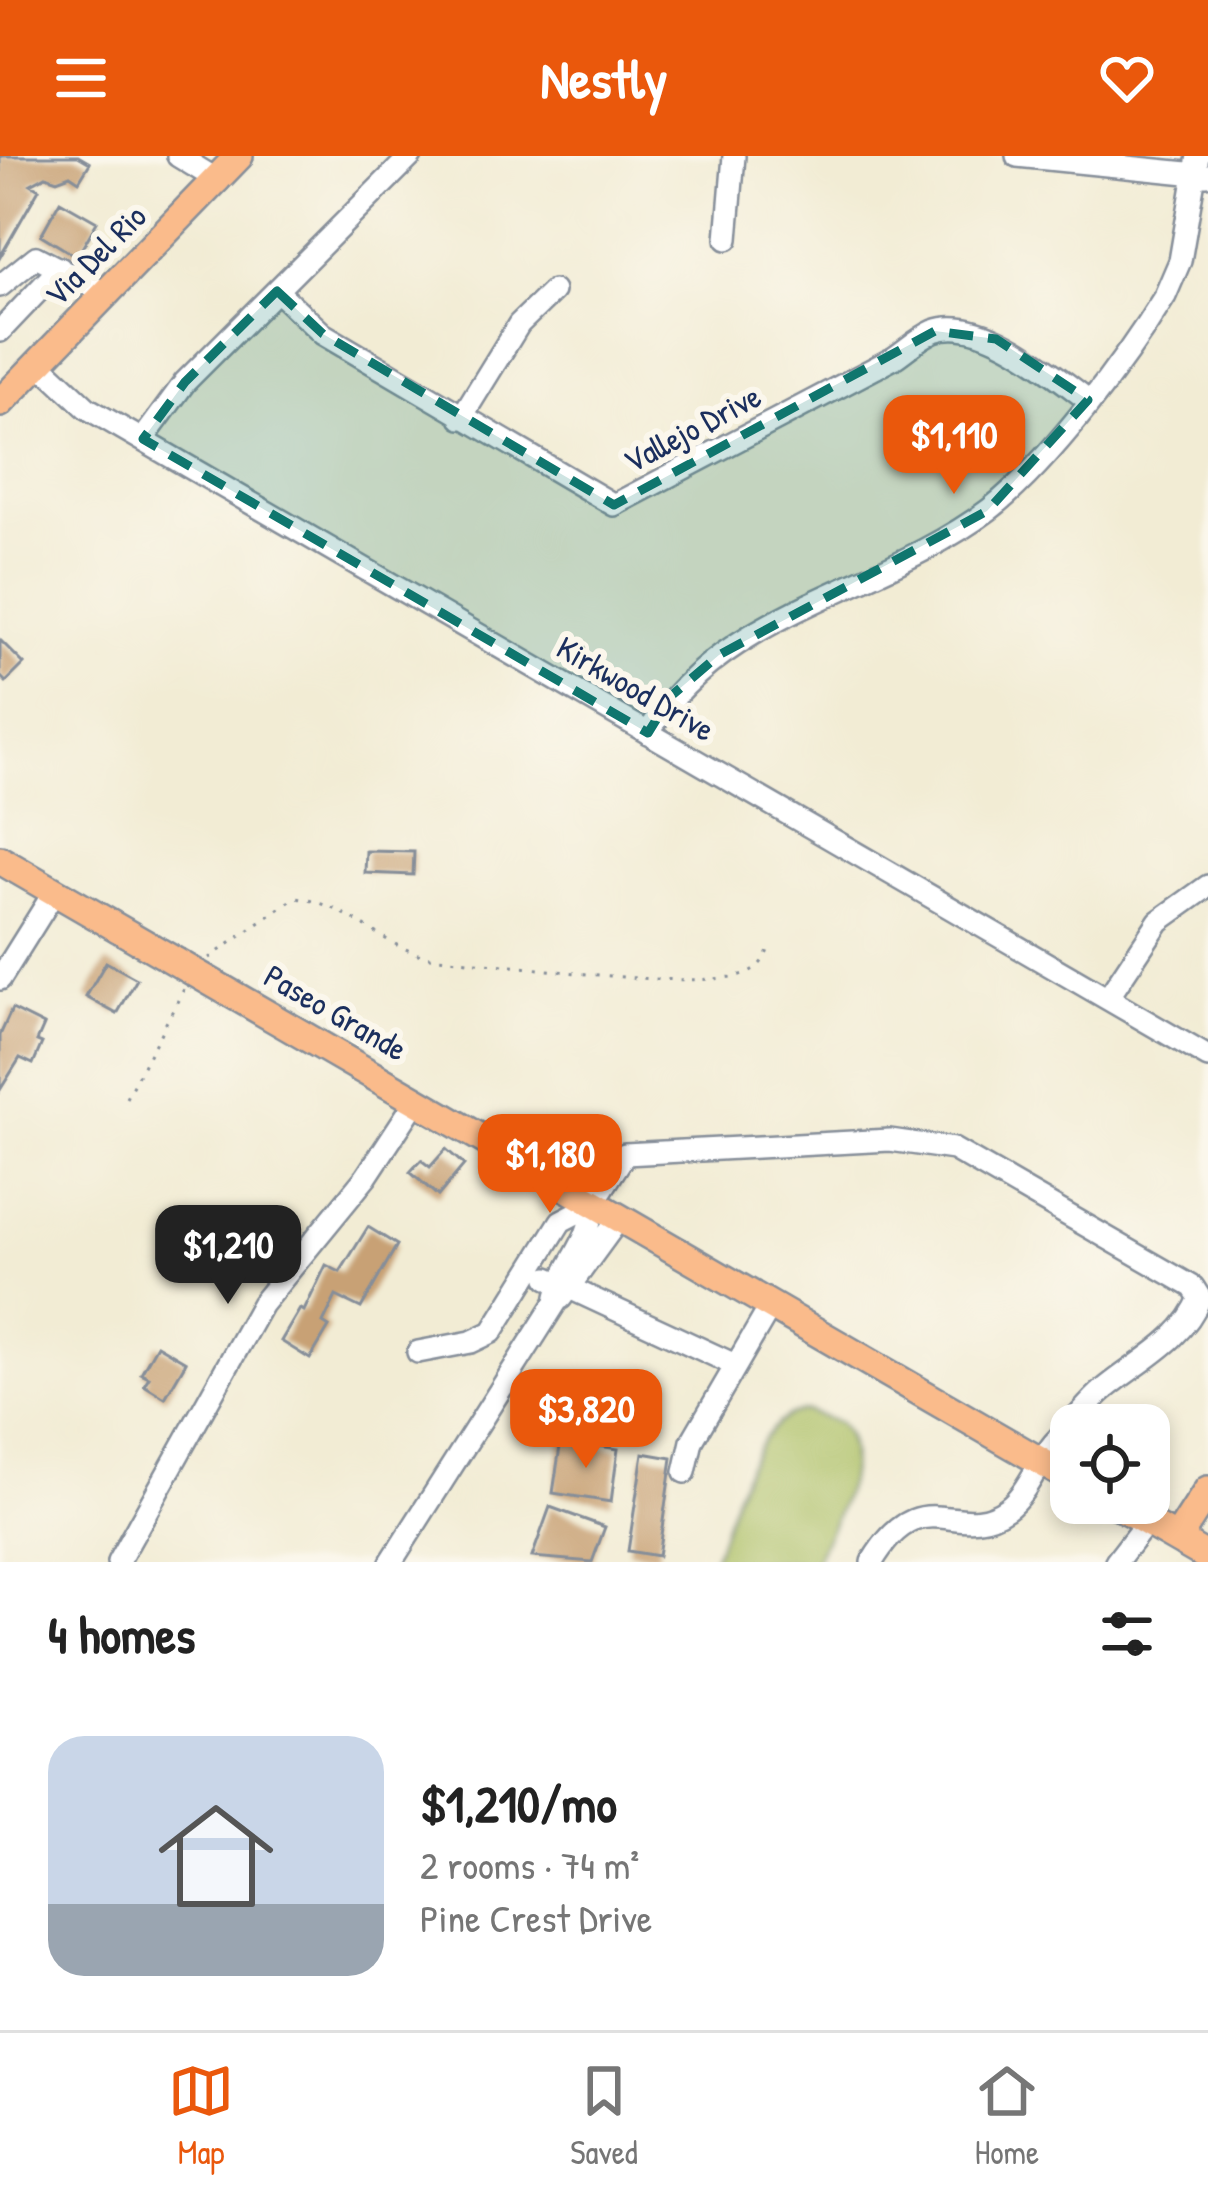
<!DOCTYPE html>
<html lang="en">
<head>
<meta charset="utf-8">
<style>
	body { margin:0; font-family:"Patrick Hand",sans-serif; background:#f2f2f2; color:#222; height:100vh; display:flex; flex-direction:column; font-size:45px; white-space:nowrap }
	* { box-sizing:border-box; margin:0 }
	p { font-size:39px; color:#767676 }
	.icon { flex:none; width:66px; height:66px; fill:none; stroke:currentColor; stroke-width:2; stroke-linecap:round; stroke-linejoin:round }
	.map { position:relative; height:1406px; overflow:hidden }
	.side { display:flex; flex-direction:column; background:#fff; flex:1 }
	.side>* { flex:none }
	.fabs { position:absolute; left:1050px; top:1248px; display:grid; gap:24px }
	.fabs a { display:grid; place-items:center; width:120px; height:120px; border-radius:24px; background:#fff; box-shadow:0 6px 18px #0003; font-size:60px }
	.price { position:absolute; translate:-50% -102px; padding:0 27px; border-radius:24px; background:#ea580c; color:#fff; font-size:39px; line-height:78px; filter:drop-shadow(0 3px 6px #0008) }
	.price::after { content:''; position:absolute; left:50%; top:72px; width:36px; height:27px; margin-left:-18px; background:inherit; clip-path:polygon(0 0,100% 0,50% 100%) }
	.price.active { background:#222; color:#fff }
	ul { padding:0; list-style:none }
	li { display:flex; align-items:center; gap:36px; height:300px; padding:0 48px }
	li span { display:grid; place-items:center; flex:none; width:336px; height:240px; border-radius:36px; color:#555 }
	li>.icon { margin-inline-start:auto }
	span .icon { width:144px; height:144px; fill:#fffc; stroke-width:1 }
	li b { font-size:51px }
	h2 { display:flex; justify-content:space-between; align-items:center; height:144px; padding:0 48px; font-size:51px }
	header { display:flex; justify-content:space-between; align-items:center; height:156px; padding:0 48px; background:#ea580c; color:#fff; font-size:54px; font-weight:700 }
	.dock { display:flex; justify-content:space-around; align-items:center; height:168px; border-top:3px solid #e0e0e0; background:#fff; font-size:33px; color:#767676 }
	.dock a { display:grid; justify-items:center; gap:6px }
	.dock .active { color:#ea580c }
	.map>svg:first-child { display:block }
	.green { fill:#aabe62; stroke:#627660; stroke-width:3 }
	.building { fill:#c8a175 }
	.lines { fill:none; stroke-linecap:round; stroke-linejoin:round }
	.minor-casing { stroke:#868e99; stroke-width:26 }
	.major-casing { stroke:#868e99; stroke-width:32 }
	.path { stroke:#868e99; stroke-width:3; stroke-dasharray:3 9; stroke-linecap:butt }
	.minor { stroke:#fff; stroke-width:21 }
	.major { stroke:#fabb8b; stroke-width:27 }
	.marked { fill:#0f766e; fill-opacity:0.2; stroke:#0f766e; stroke-width:9; stroke-dasharray:24 15; stroke-linejoin:round }
	.labels { text-anchor:middle; stroke-width:12; stroke-linejoin:round; paint-order:stroke }
	.street-label { font-size:33px; fill:#1b2f5e; stroke:#fbf7ec }
</style>
</head>
<body>
<header><svg class="icon" aria-label="menu" viewBox="0 0 24 24"><path d="M4 6h16M4 12h16M4 18h16"/></svg>Nestly<svg class="icon" aria-label="heart" viewBox="0 0 24 24"><path d="M12 20l-8-8c-3-5 5-10 8-4 3-6 11-1 8 4z"/></svg></header>
<div class="map">
<svg width="1208" height="1406" viewBox="0 0 1208 1406">
	<rect width="100%" height="100%" fill="#fbf7ec"/>
	<filter id="ink" filterUnits="userSpaceOnUse"><feTurbulence type="fractalNoise" baseFrequency=".00833" numOctaves="2"/><feDisplacementMap in="SourceGraphic" scale="24" xChannelSelector="R" yChannelSelector="G"/><feConvolveMatrix kernelMatrix="1 2 1 2 8 2 1 2 1" color-interpolation-filters="sRGB"/></filter>
	<filter id="wash" filterUnits="userSpaceOnUse"><feTurbulence type="fractalNoise" baseFrequency=".004" numOctaves="4" result="noise"/><feDisplacementMap in="SourceGraphic" scale="48" xChannelSelector="R" yChannelSelector="G"/><feGaussianBlur stdDeviation="2.7" result="paint"/><feColorMatrix in="noise" values="0 0 0 0 0 0 0 0 0 0 0 0 0 0 0 0 0 1.4 0 .05"/><feComposite in="paint" operator="in"/></filter>
	<g filter="url(#wash)">
		<rect width="100%" height="100%" fill="#f2ecd4"/>
		<path class="green" d="M806,1255l33,12c33,40 -8,99 -24,139h-103c17,-43 41,-149 94,-151z"/>
		<g id="blocks">
			<path class="building" d="M0,0h78l12,7 -11,18 -9,-6 -13,5 -11,-4 -15,8 8,5 -39,68z
				M60,45l37,21 -20,35 -36,-22z
				M0,484l24,24 -18,18 -6,-6z
				M366,695l48,1 -1,23 -48,-2z
				M106,806l31,17 -20,35 -31,-17z
				M12,853l32,16 -7,16 5,2 -9,21 -13,-6 -20,32v-55z
				M446,993l18,16 -26,31 -28,-24 11,-12 9,7z
				M368,1071l29,18 -36,63 -25,-12 -13,27 6,4 -19,32 -29,-18 19,-32 4,2 22,-46 14,7z
				M157,1189l29,17 -21,36 -21,-13 5,-8 -8,-4z
				M600,1218l14,20 -15,10 -14,-20z
				M532,1241l32,21 -12,20 -33,-20z
				M561,1284l57,9 -7,53 -58,-9z
				M643,1297l29,5 -14,98 -30,-5z
				M550,1351l55,20 -13,35 -60,-5z"/>
		</g>
	</g>
	<g filter="url(#ink)">
		<use href="#blocks" fill-opacity="0" stroke="#868e99" stroke-width="3"/>
		<g class="lines">
			<defs>
				<path id="minor" d="M178,0l41,25
					M1017,0l190,19
					M727,83l7,-83
					M0,130l36,-29 71,37
					M277,135l46,43 291,171 280,-147c12,-8 26,-21 40,-27 47,-18 119,43 154,69
					M0,175l60,-63
					M39,207l48,45 1121,649
					M461,262l58,-94 34,-33
					M143,283l42,-57 226,-226
					M648,577c73,-122 234,-142 342,-224 59,-46 135,-148 175,-213l15,-35 18,-105
					M0,823l55,-88
					M1108,842l51,-77 49,-35
					M548,1122l185,86
					M561,1142l57,-78
					M418,1196l53,-10 21,-10 69,-111 31,-16 33,-51 265,-14 63,9 240,138 7,11c-18,45 -66,65 -100,95 -16,15 -29,32 -44,48 -18,19 -28,52 -49,67 -51,36 -85,-30 -135,54
					M685,1316l7,-31 78,-134
					M118,1406l144,-258 104,-127 50,-76
					M391,1406l165,-260c6,-38 36,-58 36,-97
					M1116,1406l31,-40"/>
				<path id="major" d="M0,247l239,-247
					M0,704l1071,619
					M1114,1347l94,54
					M1185,1388l-2,-15 25,-39"/>
			</defs>
			<use href="#minor" class="minor-casing"/>
			<use href="#major" class="major-casing"/>
			<path class="path" d="M209,802l86,-60c55,4 89,54 142,60 66,5 258,35 309,15 13,-5 20,-14 23,-27
				M126,942l58,-109"/>
			<use href="#minor" class="minor"/>
			<use href="#major" class="major"/>
		</g>
	</g>
	<path class="marked" d="M277,135l46,43 291,171 321,-174 61,8 92,61 -101,111 -268,144 -48,41 -23,37 -505,-294 42,-57z"/>
	<g class="labels">
		<g class="street-label">
			<text transform="translate(95 99) rotate(-45)" y="12">Via Del Rio</text>
			<text transform="translate(692 272) rotate(-28)" y="12">Vallejo Drive</text>
			<text transform="translate(636 532) rotate(30)" y="12">Kirkwood Drive</text>
			<text transform="translate(336 856) rotate(30)" y="12">Paseo Grande</text>
		</g>
	</g>
</svg>
<div class="fabs">
<a><svg class="icon" aria-label="locate" viewBox="0 0 24 24"><circle cx="12" cy="12" r="6"/><path d="M12 2v4M12 18v4M2 12h4M18 12h4"/></svg></a>
</div>
<b class="price" style="left:954px;top:341px">$1,110</b>
<b class="price" style="left:550px;top:1060px">$1,180</b>
<b class="price active" style="left:228px;top:1151px">$1,210</b>
<b class="price" style="left:586px;top:1315px">$3,820</b>
</div>
<section class="side">
<h2>4 homes<svg class="icon" aria-label="filters" viewBox="0 0 24 24"><path d="M4 7h16M4 17h16"/><circle cx="9" cy="7" r="2"/><circle cx="15" cy="17" r="2"/></svg></h2>
<ul>
<li><span style="background:linear-gradient(#c9d6e8 70%,#9aa5b1 0)"><svg class="icon" aria-label="home" viewBox="0 0 24 24"><path d="M3 11l9-7 9 7M6 9v11h12V9"/></svg></span><div><b>$1,210/mo</b><p>2 rooms · 74 m²</p><p>Pine Crest Drive</p></div></li>
</ul>
</section>
<nav class="dock">
<a class="active"><svg class="icon" aria-label="map" viewBox="0 0 24 24"><path d="M3 6l6-2 6 2 6-2v14l-6 2-6-2-6 2zM9 4v14M15 6v14"/></svg>Map</a>
<a><svg class="icon" aria-label="saved" viewBox="0 0 24 24"><path d="M7 4h10v16l-5-4-5 4z"/></svg>Saved</a>
<a><svg class="icon" aria-label="home" viewBox="0 0 24 24"><path d="M3 11l9-7 9 7M6 9v11h12V9"/></svg>Home</a>
</nav>
</body>
</html>
